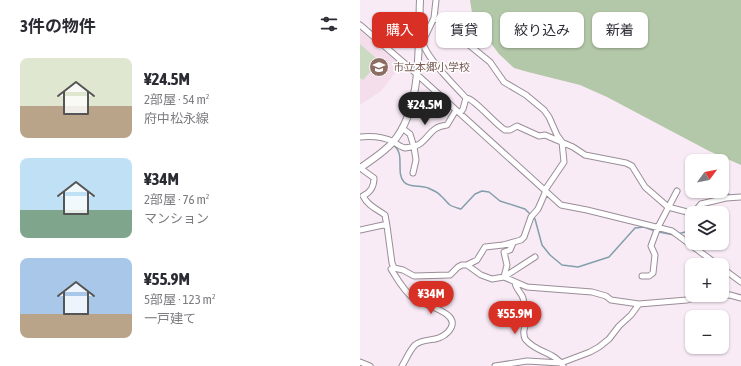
<!DOCTYPE html>
<html lang="ja">
<head>
<meta charset="utf-8">
<style>
	body { margin:0; font-family:"Asap Condensed","Noto Sans JP",sans-serif; background:#f2f2f3; color:#2b2b33; height:100vh; display:flex; flex-direction:column; font-size:15px; white-space:nowrap }
	* { box-sizing:border-box; margin:0 }
	p { font-size:13px; color:#7c7c81 }
	.icon { flex:none; width:22px; height:22px; fill:none; stroke:currentColor; stroke-width:2; stroke-linecap:round; stroke-linejoin:round }
	.map { position:relative; flex:1; overflow:hidden }
	.side { display:flex; flex-direction:column; background:#fff; width:360px }
	.side>* { flex:none }
	.top-card { position:absolute; left:12px; top:12px; width:309px; height:36px; display:flex; gap:8px }
	.needle { width:26px; rotate:58deg }
	.tools { position:absolute; left:325px; top:154px; display:grid; gap:8px }
	.tools a { display:grid; place-items:center; width:44px; height:44px; border-radius:8px; background:#fff; box-shadow:0 1px 3px #0004; font-size:20px }
	.price { position:absolute; translate:-50% -34px; padding:0 9px; border-radius:14px; background:#d93025; color:#fff; font-size:13px; line-height:26px; filter:drop-shadow(0 1px 2px #0008) }
	.price::after { content:''; position:absolute; left:50%; top:24px; width:12px; height:9px; margin-left:-6px; background:inherit; clip-path:polygon(0 0,100% 0,50% 100%) }
	.price.current { background:#222; color:#fff }
	ul { padding:0; list-style:none }
	li { display:flex; align-items:center; gap:12px; height:100px; padding:0 20px }
	li span { display:grid; place-items:center; flex:none; width:112px; height:80px; border-radius:8px; color:#555 }
	li>.icon { margin-inline-start:auto }
	span .icon { width:48px; height:48px; fill:#fffc; stroke-width:1 }
	li b { font-size:17px }
	h2 { display:flex; justify-content:space-between; align-items:center; height:48px; padding:0 20px; font-size:17px }
	.tag { padding:0 14px; border-radius:8px; background:#fff; box-shadow:0 1px 3px #0004; font-size:14px; line-height:36px }
	.tag.current { background:#d93025; color:#fff }
	main { display:flex; flex:1; min-height:0 }
	.map>svg:first-child { display:block }
	.education { fill:#f5deec }
	.green { fill:#cadbc2 }
	.forest { fill:#b3c8a8 }
	.lines { fill:none; stroke-linecap:round; stroke-linejoin:round }
	.stream { stroke:#829fab; stroke-width:1.5 }
	.minor-casing { stroke:#9a8e98; stroke-width:7 }
	.major-casing { stroke:#9a8e98; stroke-width:8 }
	.minor { stroke:#fff; stroke-width:5 }
	.major { stroke:#fff; stroke-width:6 }
	.labels { text-anchor:middle; stroke-width:3; stroke-linejoin:round; paint-order:stroke }
	.education-label { font-size:11px; fill:#785e54; stroke:#fffcfe; text-anchor:start }
</style>
</head>
<body>
<main>
<section class="side">
<h2>3件の物件<svg class="icon" aria-label="filters" viewBox="0 0 24 24"><path d="M4 7h16M4 17h16"/><circle cx="9" cy="7" r="2"/><circle cx="15" cy="17" r="2"/></svg></h2>
<ul>
<li><span style="background:linear-gradient(#dfe7d0 60%,#b9a48a 0)"><svg class="icon" aria-label="home" viewBox="0 0 24 24"><path d="M3 11l9-7 9 7M6 9v11h12V9"/></svg></span><div><b>¥24.5M</b><p>2部屋 · 54 m²</p><p>府中松永線</p></div></li>
<li><span style="background:linear-gradient(#bfe0f5 65%,#7fa58c 0)"><svg class="icon" aria-label="home" viewBox="0 0 24 24"><path d="M3 11l9-7 9 7M6 9v11h12V9"/></svg></span><div><b>¥34M</b><p>2部屋 · 76 m²</p><p>マンション</p></div></li>
<li><span style="background:linear-gradient(#a9c7e8 70%,#b9a48a 0)"><svg class="icon" aria-label="home" viewBox="0 0 24 24"><path d="M3 11l9-7 9 7M6 9v11h12V9"/></svg></span><div><b>¥55.9M</b><p>5部屋 · 123 m²</p><p>一戸建て</p></div></li>
</ul>
</section>
<div class="map">
<svg width="381" height="366" viewBox="0 0 381 366">
	<rect width="100%" height="100%" fill="#f8ebf6"/>
	<path class="education" d="M0,27l40,34 -5,12 -14,18 -21,14z"/>
	<path class="green" d="M0,44l16,14 -6,8 3,3 -10,11 -3,-2z"/>
	<path class="forest" d="M110,0h271v165l-32,-14 -102,-54 -27,-12 -52,-13 -14,-4 -15,-14 -21,-28 -6,-13z"/>
	<g class="lines">
		<path class="stream" d="M33,145c13,8 2,27 11,37 5,6 16,3 24,6 4,2 10,4 13,8 3,2 5,6 9,9 3,2 8,3 11,4l14,-15 7,-3 7,1 11,9 25,8 10,10 7,26 8,10 12,10 16,2 31,-10 26,-29 9,-1 11,4
			M352,199l1,-1 15,-4 4,2
			M348,213l-1,-2 1,-7
			M299,232l15,3
			M318,234l7,-2 7,1"/>
		<defs>
			<path id="minor" d="M74,18l9,4 15,14 32,26 14,20 22,13 18,15 5,7 8,18 5,7 2,20 -19,28v3l-7,16 -7,8 -7,20 -3,3 -18,5 -18,2 -8,13 -10,5
				M0,25l51,44 150,136 26,5 85,21 46,34
				M58,40l5,1c0,14 33,46 43,57
				M63,41l11,-23 2,-18
				M100,113l3,-4 3,-11c8,0 29,26 39,32h5l7,-4 22,10 6,-1 28,12 12,8 41,8 6,3 13,21 23,20 23,6 5,-3 5,-6 25,-6 15,-1
				M42,128l8,6 4,13 2,13 -3,13
				M0,137c11,-1 24,0 34,5 4,3 7,5 11,6 6,-1 11,-1 16,-5 10,-8 10,-16 26,-18l9,-15
				M0,167l3,3 11,8c0,9 -3,14 -11,18 5,10 14,13 22,19l2,11
				M0,230l23,-5 4,1 5,37 2,5 9,2 11,6 36,-1 8,-8 4,-2h5l14,10 11,4 12,-2 23,10 65,5 14,4 5,4 28,4
				M153,243l-3,7 -6,2 3,13 -3,12 31,-20
				M34,268l-3,1c7,11 12,21 22,29 9,7 53,15 35,34 -10,11 -24,5 -33,13 -6,6 -9,15 -13,21
				M362,268l19,14
				M282,276h7l4,-3 2,-18 -4,-9 7,-19 19,-36
				M155,282c0,6 6,10 8,16 2,8 3,19 2,27 0,3 -2,6 -1,9 0,2 1,5 2,6 11,13 29,12 37,26
				M0,362l10,4
				M135,366l32,-5 34,2 29,-11 9,-5 10,-8 10,-13 12,-11 8,-11 48,-4 13,-4 30,-1 11,3"/>
			<path id="major" d="M0,168c12,-8 24,-16 33,-26 30,-35 25,-99 27,-142"/>
		</defs>
		<use href="#minor" class="minor-casing"/>
		<use href="#major" class="major-casing"/>
		<use href="#minor" class="minor"/>
		<use href="#major" class="major"/>
	</g>
	<defs>
		<symbol id="school-disc" viewBox="-11 -11 22 22"><circle r="9.5" fill="#8d6e63" stroke="#fffcfe"/><path d="M0-5L7-2L0 1L-7-2ZM-4 1L0 2.5L4 1V4Q0 6-4 4Z" fill="#fff"/></symbol>
	</defs>
	<g fill-rule="evenodd">
		<use href="#school-disc" x="8" y="56" width="22" height="22"/>
	</g>
	<g class="labels">
		<g class="education-label">
			<text x="33" y="71">市立本郷小学校</text>
		</g>
	</g>
</svg>
<div class="tools">
<a><svg class="needle" viewBox="-14 -14 28 28"><path d="M0-13l5 13h-10z" fill="#e53935"/><path d="M0 13l5-13h-10z" fill="#7c7c81"/></svg></a>
<a><svg class="icon" aria-label="layers" viewBox="0 0 24 24"><path d="M12 4l9 5-9 5-9-5zM3 14l9 5 9-5"/></svg></a>
<a>+</a>
<a>−</a>
</div>
<b class="price current" style="left:65px;top:126px">¥24.5M</b>
<b class="price" style="left:71px;top:315px">¥34M</b>
<b class="price" style="left:155px;top:335px">¥55.9M</b>
<div class="top-card">
<a class="tag current">購入</a>
<a class="tag">賃貸</a>
<a class="tag">絞り込み</a>
<a class="tag">新着</a>
</div>
</div>
</main>
</body>
</html>
